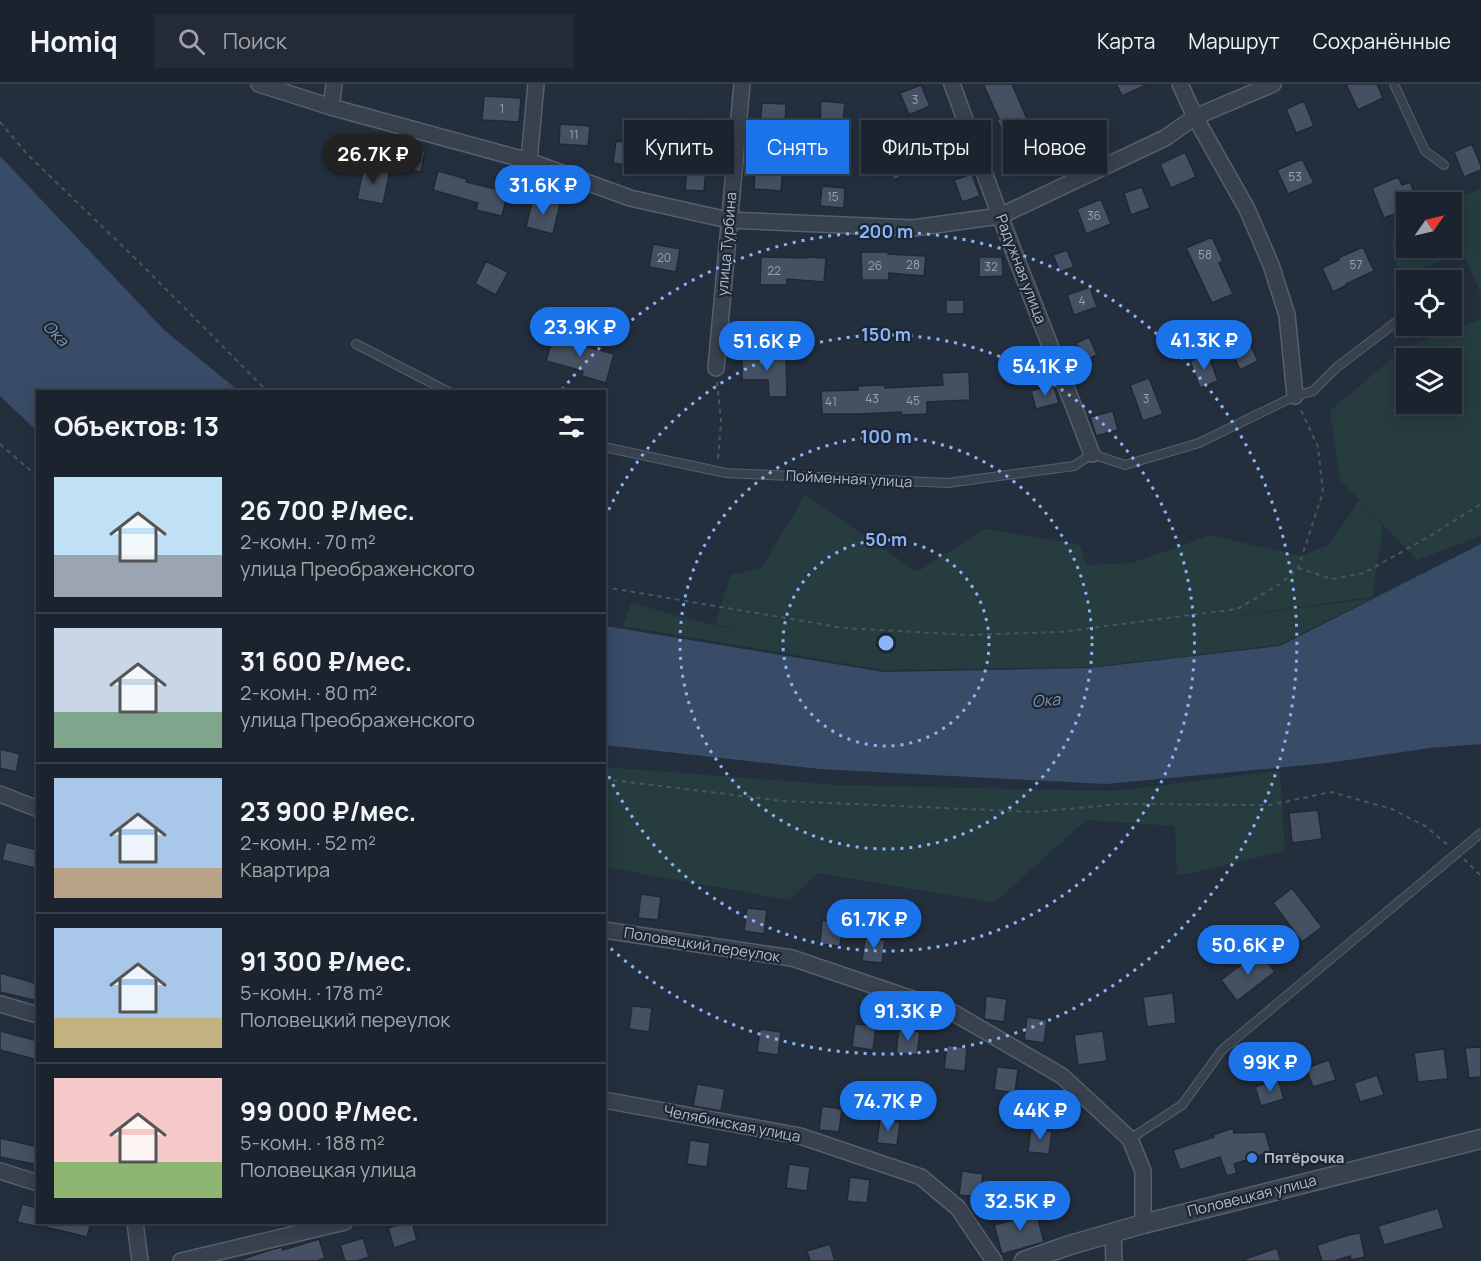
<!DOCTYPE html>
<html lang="ru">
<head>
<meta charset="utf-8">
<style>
	body { margin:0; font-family:Manrope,sans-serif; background:#242b36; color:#f1f3f6; height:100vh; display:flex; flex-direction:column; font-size:22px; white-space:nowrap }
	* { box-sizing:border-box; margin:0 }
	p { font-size:20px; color:#a0a4aa }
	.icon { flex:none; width:33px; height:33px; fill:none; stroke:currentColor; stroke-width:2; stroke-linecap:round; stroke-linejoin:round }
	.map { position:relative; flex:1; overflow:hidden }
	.drawer { position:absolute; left:36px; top:306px; width:570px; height:834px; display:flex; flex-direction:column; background:#1b232e; border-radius:0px; box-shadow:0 3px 15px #0003,0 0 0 2px #39404a }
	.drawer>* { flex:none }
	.banner { position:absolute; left:624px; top:36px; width:570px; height:54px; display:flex; gap:12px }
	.needle { width:39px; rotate:56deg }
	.fabs { position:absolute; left:1396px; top:108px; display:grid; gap:12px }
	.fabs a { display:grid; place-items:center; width:66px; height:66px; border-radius:0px; background:#1b232e; box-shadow:0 3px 15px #0003,0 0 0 2px #39404a; font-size:30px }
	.price { position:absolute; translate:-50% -51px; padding:0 14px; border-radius:21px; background:#1a73e8; color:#fff; font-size:20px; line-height:39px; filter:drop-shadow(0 2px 3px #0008) }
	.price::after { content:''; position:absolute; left:50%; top:36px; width:18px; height:14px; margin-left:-9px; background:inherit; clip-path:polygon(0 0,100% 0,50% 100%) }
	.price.on { background:#222; color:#fff }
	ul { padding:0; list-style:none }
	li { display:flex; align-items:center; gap:18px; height:150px; padding:0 18px }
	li+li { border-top:2px solid #39404a }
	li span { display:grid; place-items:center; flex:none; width:168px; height:120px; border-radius:0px; color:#555 }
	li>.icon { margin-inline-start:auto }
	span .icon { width:72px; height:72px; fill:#fffc; stroke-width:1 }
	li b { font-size:26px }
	h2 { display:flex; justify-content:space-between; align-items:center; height:72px; padding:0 18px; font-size:26px }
	.pill { padding:0 21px; border-radius:0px; background:#1b232e; box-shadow:0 3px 15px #0003,0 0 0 2px #39404a; font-size:21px; line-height:54px }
	.pill.on { background:#1a73e8; color:#fff }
	header { display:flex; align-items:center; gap:36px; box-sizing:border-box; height:84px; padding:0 30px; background:#1b232e; border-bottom:2px solid #39404a }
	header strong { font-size:28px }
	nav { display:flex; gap:33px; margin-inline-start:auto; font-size:21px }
	.search { width:420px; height:54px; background:#242b36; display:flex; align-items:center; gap:15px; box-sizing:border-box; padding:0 21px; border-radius:0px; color:#a0a4aa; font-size:22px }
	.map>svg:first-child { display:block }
	.green { fill:#263c3f; fill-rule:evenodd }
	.water { fill:#394c67 }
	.building { fill:#455162; stroke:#1f2835; stroke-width:1.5 }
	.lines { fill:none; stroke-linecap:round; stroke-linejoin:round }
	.service-casing { stroke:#565f6c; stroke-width:10 }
	.minor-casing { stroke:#565f6c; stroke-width:18 }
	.tertiary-casing { stroke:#565f6c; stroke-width:21 }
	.path { stroke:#44595c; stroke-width:2; stroke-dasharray:4.5 4.5; stroke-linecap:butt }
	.service { stroke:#38414e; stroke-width:8 }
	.minor { stroke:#38414e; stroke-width:15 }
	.tertiary { stroke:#38414e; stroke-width:18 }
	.ring { fill:none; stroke:#8ab4f8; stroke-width:3; stroke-dasharray:3 6 }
	.shop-dot { fill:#3f7fe0; stroke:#1d2633; stroke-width:2 }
	.labels { text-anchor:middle; stroke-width:4.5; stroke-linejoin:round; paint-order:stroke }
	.number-label { font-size:12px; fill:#98a1af }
	.street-label { font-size:15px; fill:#b4bcc9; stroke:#1d2633 }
	.poi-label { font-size:15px; font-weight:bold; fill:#b4bcc9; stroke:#1d2633; text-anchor:start }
	.water-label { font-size:16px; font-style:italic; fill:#7c92b1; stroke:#1d2633 }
	.centre { fill:#8ab4f8; stroke:#1d2633; stroke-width:3 }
	.ring-label { font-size:18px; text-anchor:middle; font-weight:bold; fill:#8ab4f8; stroke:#1d2633; stroke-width:4.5; stroke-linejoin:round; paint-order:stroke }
</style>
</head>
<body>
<header>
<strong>Homiq</strong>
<div class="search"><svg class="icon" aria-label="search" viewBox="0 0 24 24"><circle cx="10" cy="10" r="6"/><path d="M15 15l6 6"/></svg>Поиск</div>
<nav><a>Карта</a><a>Маршрут</a><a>Сохранённые</a></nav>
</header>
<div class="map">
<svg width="1481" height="1177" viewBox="0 0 1481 1177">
	<rect width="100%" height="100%" fill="#242f3e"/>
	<path class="green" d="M1481,105v105l-18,-40 -64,22 -8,-36 16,-6v14h45v-30l5,-2 -7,-16z
		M1481,235v217l-64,24 -77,-80 -10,-69 73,-62zM1407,274h45v46h-45z
		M805,411l112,77 68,-43 95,16 6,20 46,-2 79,-28 89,21 29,-11 30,-44 24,25 -11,71 -174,24 172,-22 -91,46 -189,22 -207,3 -260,-44 8,-23 85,23 42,6 -43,-7 16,-50 30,-7z
		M604,683l232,18 277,6 167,-20 5,80 -108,25 -2,-50 -89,-6 -92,83 -176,-30 -29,27 -184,-33z"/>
	<path class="water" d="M0,72l165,175 74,60 -201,1 -1,39 -37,-35z
		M1481,460v200l-51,4 -103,15 -221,21 -286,-15 -215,-24v-119l279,46 207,-4 189,-22z"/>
	<path class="building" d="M983,0h29l21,49 -25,11 -11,-24 2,-1z
		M1116,0h32l-26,12z
		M1346,0h31l6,14 -25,12z
		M921,1l9,21 -21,9 -9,-22z
		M484,12l37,2 -2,24 -37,-2z
		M821,17l24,2 -2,19 -23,-2z
		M1304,17l10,25 -18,7 -10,-24z
		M762,19l24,1 -1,23 -25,-2z
		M686,33l26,2 -1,20 -26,-2z
		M560,40l30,2 -2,20 -29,-2z
		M1059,54l10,21 -18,8 -10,-21z
		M616,57l21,2 -3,23 -21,-3z
		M1472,60l9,22v4l-17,7 -10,-25z
		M413,64l12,3 -4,21 -13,-3z
		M901,66l10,22 -17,8 -10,-21z
		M1185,68l11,25 -25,11 -11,-24z
		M1302,75l12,24 -26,11 -11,-24z
		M364,82l26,5 -7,33 -26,-5z
		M755,82l28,2 -2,23 -27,-2z
		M687,83l19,2 -2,22 -19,-1z
		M438,87l29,8 -1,3 42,10 -6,24 -26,-6 2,-7 -45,-13z
		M972,90l8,22 -18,6 -8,-22z
		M1398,93l4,8 8,-3 8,20h-11v7l-23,9 -12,-30z
		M822,102l23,2 -1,20 -24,-2z
		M1142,103l8,21 -19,7 -7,-22z
		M533,114l27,6 -7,30 -27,-7z
		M1101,115l10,25 -25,10 -9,-25z
		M1212,153l11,24 -4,2 14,31 -21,9 -26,-55z
		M653,160l27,5 -4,23 -27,-5z
		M1363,163l11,24 -28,13 1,1 -14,7 -11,-24 17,-8 -1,-2z
		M1067,166l7,17 -14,5 -7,-17z
		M861,168h27v2l38,2 -2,20 -35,-3v7h-27z
		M761,173l45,1v-1l20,1 -2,24 -37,-3v6h-27z
		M979,173h23l1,19 -24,1z
		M486,177l22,11 -12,23 -21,-11z
		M1090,203l7,20 -23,8 -7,-20z
		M946,216h18v14h-18z
		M554,249l23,6 -1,5 38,10 -8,29 -24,-7 1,-5 -37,-10z
		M1246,251l12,26 -18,9 -12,-27z
		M1089,253l8,18 -14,6 -7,-18z
		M786,270l1,43h-18l-1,-17h-26v-25z
		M1024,270v20h-23v-19z
		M1208,270l10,27 -18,7 -10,-27z
		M969,288l1,28 -43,2v12l-26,1v-3l-41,2h-38l-1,-23 37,-1v-4l26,-1 1,3 58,-3 -1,-12z
		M1149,294l14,36 -20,7 -13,-36z
		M1053,300l6,19 -23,6 -5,-18z
		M1113,327l5,19 -22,6 -6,-19z
		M0,665l20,5 -4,18 -16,-4z
		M1318,726l4,29 -30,4 -3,-30z
		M6,758l32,8v19l-36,-9z
		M1292,804l30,39 -20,15 -29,-39z
		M641,810l20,3 -3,23 -20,-2z
		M747,824l20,2 -3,24 -20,-3z
		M822,836l21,3 -3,23 -20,-2z
		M865,854l20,2 -3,23 -20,-2z
		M1259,867l16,21 -38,29 -16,-21z
		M0,889l38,11v17l-38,-9z
		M1173,909l3,30 -29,4 -4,-30z
		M986,912l21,3 -3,23 -20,-3z
		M632,922l20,2 -3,24 -20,-3z
		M1027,933l20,3 -3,23 -20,-3z
		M855,940l21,2 -3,24 -21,-3z
		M760,945l21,3 -3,23 -21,-3z
		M899,945l21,3 -3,23 -21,-2z
		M0,947l38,10v19l-38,-10z
		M1103,947l4,30 -29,4 -4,-30z
		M947,961l20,3 -2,23 -21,-2z
		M1481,963v30l-12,1 -4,-30z
		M1444,965l4,30 -30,3 -4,-29z
		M1329,976l7,20 -23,7 -7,-19z
		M997,983l21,2 -3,24 -21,-3z
		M1377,991l7,20 -24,7 -6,-19z
		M1278,995l6,20 -23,7 -6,-19z
		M697,1000l28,5 -4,22 -28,-5z
		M822,1022l20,3 -3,23 -20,-2z
		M880,1035l20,3 -3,23 -20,-2z
		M1031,1044l21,3 -3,23 -21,-2z
		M1233,1044l1,5 31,-1 6,20 -37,12 3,9 -10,3 -7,-19 -40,13 -7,-20 41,-13 -1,-2z
		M0,1054l38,9v18l-38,-8z
		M690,1056l20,3 -3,24 -20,-3z
		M789,1080l21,3 -3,24 -21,-3z
		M962,1087l21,3 -3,23 -21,-2z
		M850,1093l20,3 -3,23 -20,-2z
		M22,1120l16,4v19l-21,-5z
		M1035,1123l9,35 -42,12 -8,-29 23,-6 -2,-7z
		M1438,1124l6,20 -60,17 -6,-19z
		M46,1138h45l-4,15 -42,-10z
		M407,1138h5l5,18 -23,8 -6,-20z
		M1360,1149l5,24 -14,3 -1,-4 -16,5h-12l-5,-16 32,-10z
		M363,1154l6,19 -12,4h-12l-5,-16z
		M319,1155l6,19 -8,3h-74v-2l27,-9 12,-3 1,3z
		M830,1160l5,17h-25l-3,-10z
		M1277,1164l4,13h-36v-2z"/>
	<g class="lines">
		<defs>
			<path id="service" d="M1394,0l31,67 19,14
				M356,260l93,48
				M604,363l122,26 222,10 126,-17 18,-12 33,11 74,-22 96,-47 18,-5 23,-23 64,-49
				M1130,1055l52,-34 40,-55 259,-217"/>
			<path id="minor" d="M259,0l72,23 198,54 101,37 98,22 185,8 87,-12 165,-78 30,-21 78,-33
				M952,0l48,132 92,238
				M1180,0l15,33 52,92 24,56 16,50 8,81
				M331,23l3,-23
				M529,77l7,-77
				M716,284l26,-284
				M0,710l38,15
				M604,846l188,28 162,55 108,63 68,63 13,32v53
				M0,920l38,11
				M604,1016l196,36 121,41 37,31 36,53
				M0,1087l38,12
				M135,1138l5,39
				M1113,1148l1,29
				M181,1177l164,-39"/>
			<path id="tertiary" d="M1024,1177l46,-16 73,-21 338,-85"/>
		</defs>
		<use href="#service" class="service-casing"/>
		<use href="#minor" class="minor-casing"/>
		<use href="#tertiary" class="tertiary-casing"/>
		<path class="path" d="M0,38l28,33 110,106 130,131
			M717,298l4,39 -3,39
			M0,360l38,33
			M1298,484l34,11 32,-6 66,-37 51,-32
			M604,503l240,41 123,7 93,-3 177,-23 43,-25 18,-16 25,-76 -5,-45 -18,-39
			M604,695l179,22 252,11 85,-8 150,1 61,-13 61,17 33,17 24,20
			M1464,775l17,17"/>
		<use href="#service" class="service"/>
		<use href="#minor" class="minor"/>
		<use href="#tertiary" class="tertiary"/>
	</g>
	<g class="ring">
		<circle cx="886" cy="559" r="103"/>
		<circle cx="886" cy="559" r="206"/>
		<path d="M605 434A308 308 0 1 1 605 684"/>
		<path d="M562 306A411 411 0 1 1 606 860"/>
	</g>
	<circle class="shop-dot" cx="1252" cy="1074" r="6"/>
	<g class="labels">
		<g class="number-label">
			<text x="915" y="20">3</text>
			<text x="502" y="29">1</text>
			<text x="574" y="55">11</text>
			<text x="1295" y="97">53</text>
			<text x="833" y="117">15</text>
			<text x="1094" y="136">36</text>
			<text x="1205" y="175">58</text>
			<text x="664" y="178">20</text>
			<text x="913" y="185">28</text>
			<text x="1356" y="185">57</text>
			<text x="875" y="186">26</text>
			<text x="991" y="187">32</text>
			<text x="774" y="191">22</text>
			<text x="1082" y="221">4</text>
			<text x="872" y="319">43</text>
			<text x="1146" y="319">3</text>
			<text x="913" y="321">45</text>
			<text x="831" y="322">41</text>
		</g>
		<g class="street-label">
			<text transform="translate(727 160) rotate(-85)" y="5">улица Турбина</text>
			<text transform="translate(1021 185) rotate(69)" y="5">Радужная улица</text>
			<text transform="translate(849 395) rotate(3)" y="5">Пойменная улица</text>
			<text transform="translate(702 861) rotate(9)" y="5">Половецкий переулок</text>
			<text transform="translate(732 1040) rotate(11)" y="5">Челябинская улица</text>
			<text transform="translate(1252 1112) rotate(-14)" y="5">Половецкая улица</text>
		</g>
		<g class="poi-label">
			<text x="1264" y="1079">Пятёрочка</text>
		</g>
		<g class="water-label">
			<text transform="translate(56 249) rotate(46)" y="6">Ока</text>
			<text transform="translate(1046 616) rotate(-5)" y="6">Ока</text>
		</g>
	</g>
	<circle cx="886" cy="559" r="9" class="centre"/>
	<g class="ring-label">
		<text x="886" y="154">200 m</text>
		<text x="886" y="257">150 m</text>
		<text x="886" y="359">100 m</text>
		<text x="886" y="462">50 m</text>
	</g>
</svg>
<div class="fabs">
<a><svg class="needle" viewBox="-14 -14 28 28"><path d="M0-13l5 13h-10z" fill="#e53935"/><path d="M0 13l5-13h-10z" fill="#a0a4aa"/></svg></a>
<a><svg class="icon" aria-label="locate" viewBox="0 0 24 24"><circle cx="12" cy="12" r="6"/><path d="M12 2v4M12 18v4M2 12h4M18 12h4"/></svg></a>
<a><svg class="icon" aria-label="layers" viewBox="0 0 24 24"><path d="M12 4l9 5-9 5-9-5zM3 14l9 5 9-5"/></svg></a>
</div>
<b class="price on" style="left:373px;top:101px">26.7K ₽</b>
<b class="price" style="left:543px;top:132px">31.6K ₽</b>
<b class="price" style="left:580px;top:274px">23.9K ₽</b>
<b class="price" style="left:1204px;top:287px">41.3K ₽</b>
<b class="price" style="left:767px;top:288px">51.6K ₽</b>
<b class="price" style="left:1045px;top:313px">54.1K ₽</b>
<b class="price" style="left:874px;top:866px">61.7K ₽</b>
<b class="price" style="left:1248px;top:892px">50.6K ₽</b>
<b class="price" style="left:908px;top:958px">91.3K ₽</b>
<b class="price" style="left:1270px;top:1009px">99K ₽</b>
<b class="price" style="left:888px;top:1048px">74.7K ₽</b>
<b class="price" style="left:1040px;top:1057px">44K ₽</b>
<b class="price" style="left:1020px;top:1148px">32.5K ₽</b>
<div class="banner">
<a class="pill">Купить</a>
<a class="pill on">Снять</a>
<a class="pill">Фильтры</a>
<a class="pill">Новое</a>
</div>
<section class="drawer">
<h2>Объектов: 13<svg class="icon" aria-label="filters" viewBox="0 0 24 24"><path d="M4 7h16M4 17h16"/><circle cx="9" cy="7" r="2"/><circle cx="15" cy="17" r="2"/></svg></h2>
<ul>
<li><span style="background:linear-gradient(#bfe0f5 65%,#9aa5b1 0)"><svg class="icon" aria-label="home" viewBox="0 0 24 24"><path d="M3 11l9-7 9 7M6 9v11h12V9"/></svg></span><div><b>26 700 ₽/мес.</b><p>2-комн. · 70 m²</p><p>улица Преображенского</p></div></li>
<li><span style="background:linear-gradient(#c9d6e8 70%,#7fa58c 0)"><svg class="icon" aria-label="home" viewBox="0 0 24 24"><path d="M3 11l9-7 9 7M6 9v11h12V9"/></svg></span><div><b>31 600 ₽/мес.</b><p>2-комн. · 80 m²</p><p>улица Преображенского</p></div></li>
<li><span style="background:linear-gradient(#a9c7e8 75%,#b9a48a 0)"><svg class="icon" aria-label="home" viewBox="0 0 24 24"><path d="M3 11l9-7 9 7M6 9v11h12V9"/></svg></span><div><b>23 900 ₽/мес.</b><p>2-комн. · 52 m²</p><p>Квартира</p></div></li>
<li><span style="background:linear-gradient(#a9c7e8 75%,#c2b280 0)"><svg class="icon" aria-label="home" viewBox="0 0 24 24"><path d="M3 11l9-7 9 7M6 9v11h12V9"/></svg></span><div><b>91 300 ₽/мес.</b><p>5-комн. · 178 m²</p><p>Половецкий переулок</p></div></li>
<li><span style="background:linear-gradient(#f6c9c9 70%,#8fb573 0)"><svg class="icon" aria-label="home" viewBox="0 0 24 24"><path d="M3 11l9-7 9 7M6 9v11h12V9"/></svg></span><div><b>99 000 ₽/мес.</b><p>5-комн. · 188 m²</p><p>Половецкая улица</p></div></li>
</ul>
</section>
</div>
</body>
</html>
